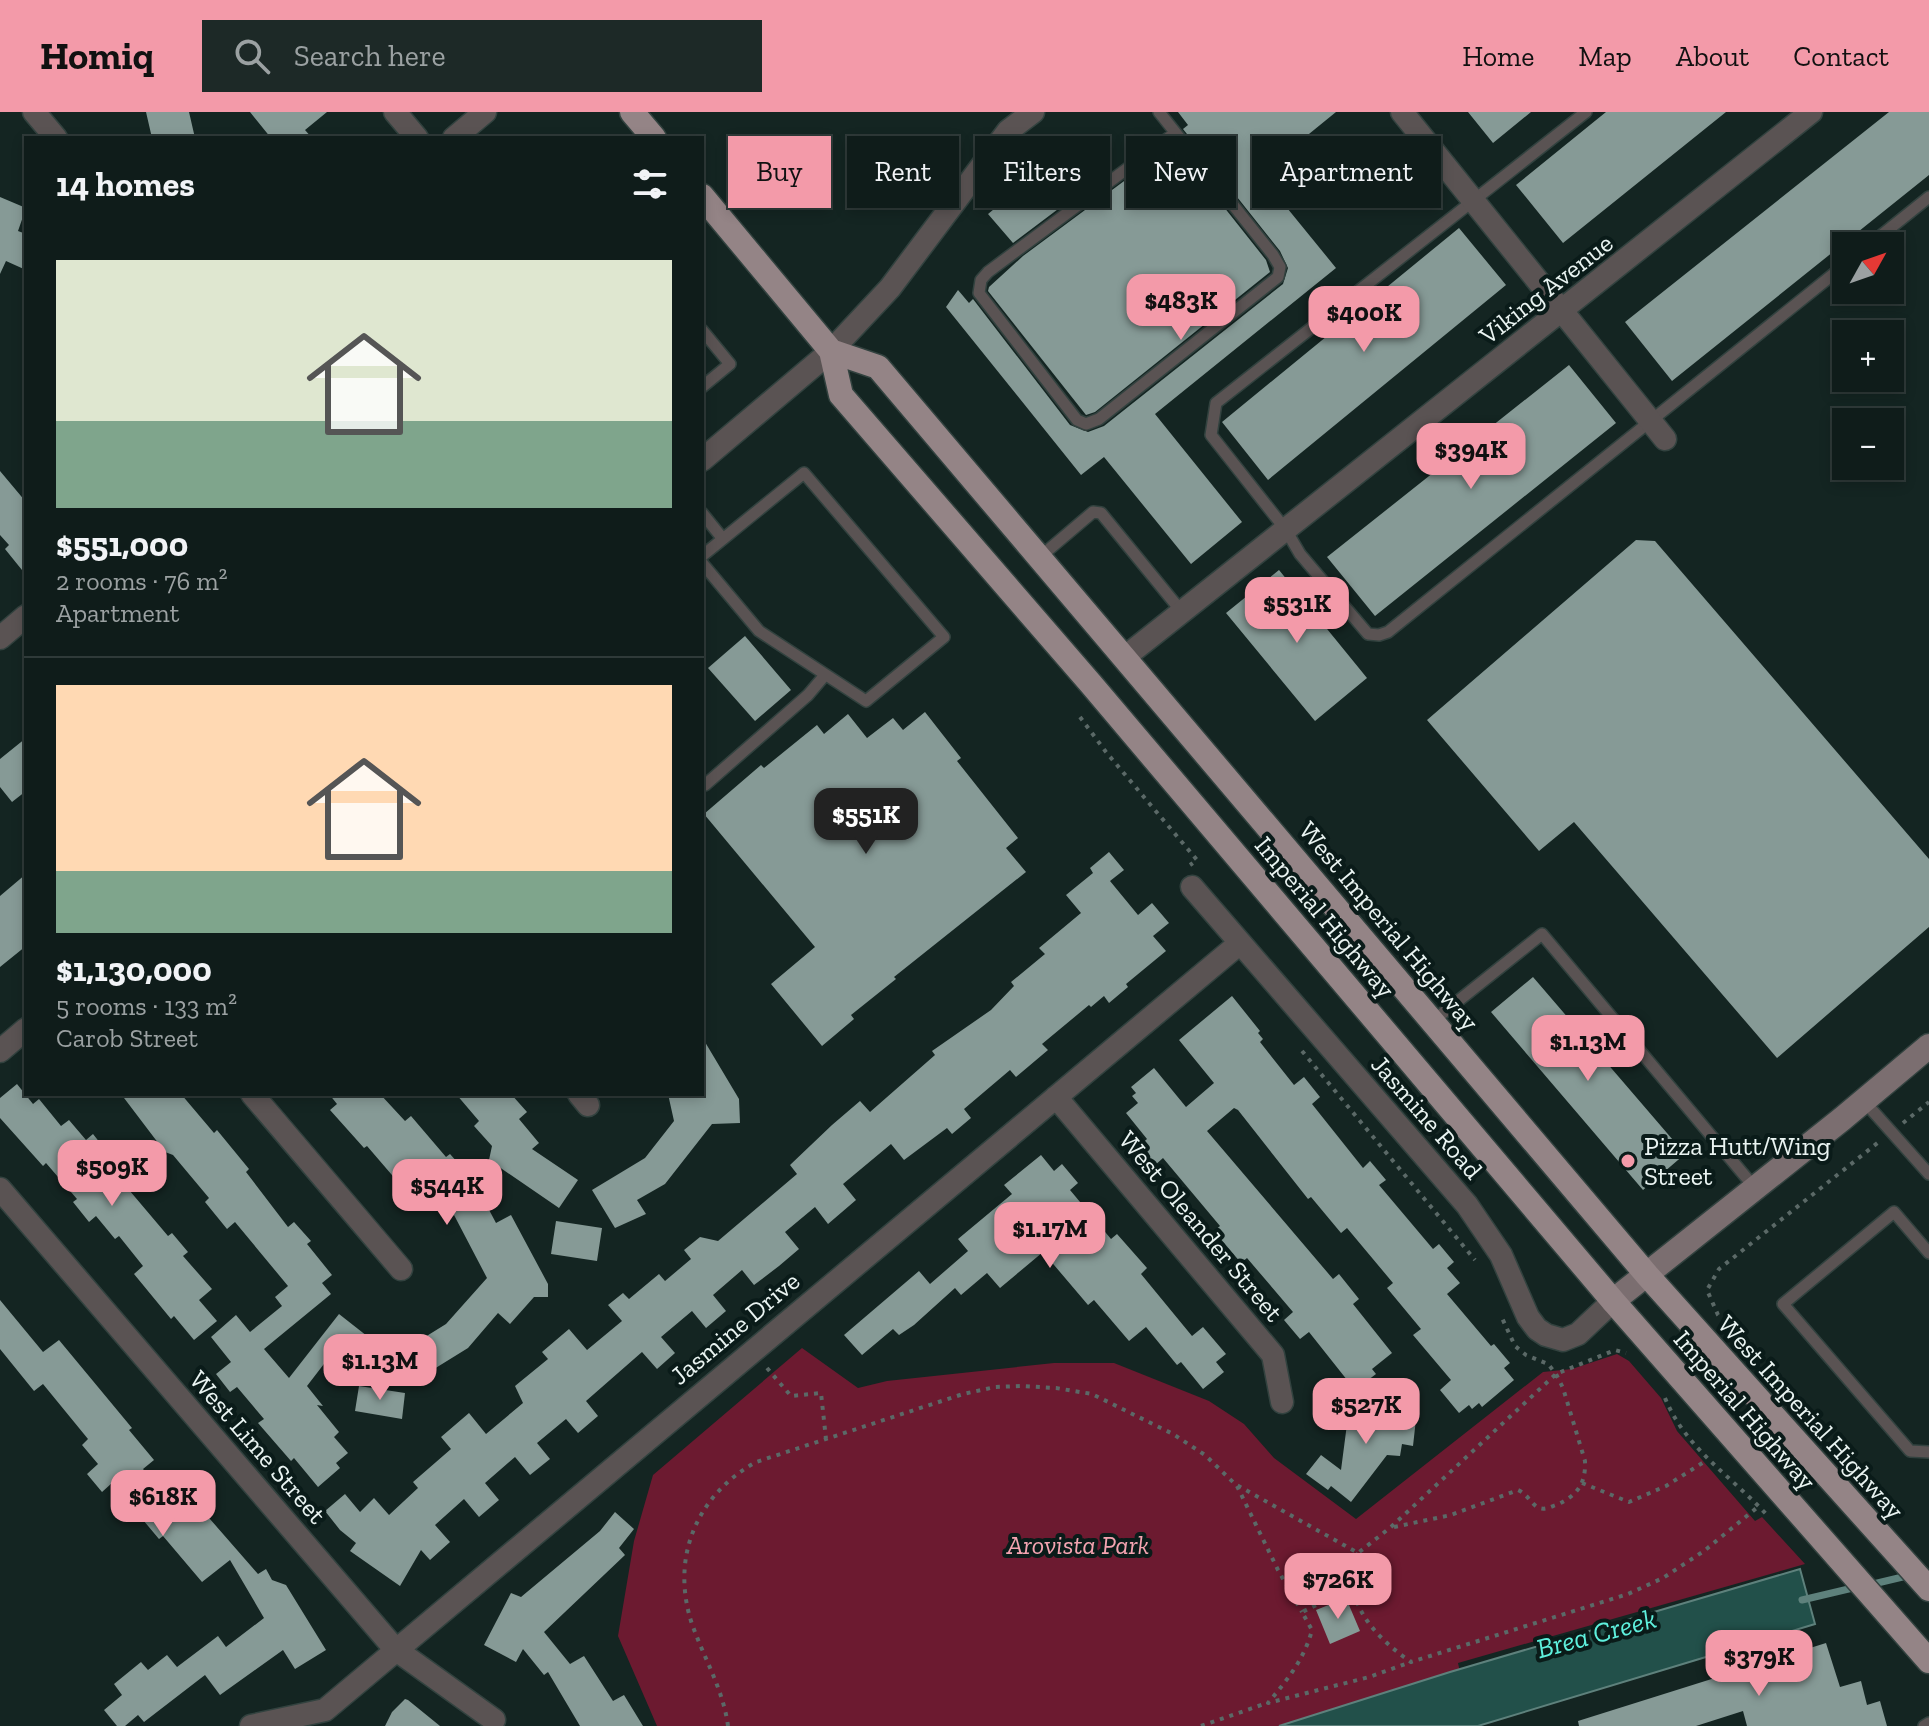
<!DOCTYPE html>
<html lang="en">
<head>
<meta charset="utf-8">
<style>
	body { margin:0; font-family:"Zilla Slab",serif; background:#1d2927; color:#f1f3f6; height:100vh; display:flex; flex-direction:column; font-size:30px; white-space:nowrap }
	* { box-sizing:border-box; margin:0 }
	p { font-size:26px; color:#9ba1a2 }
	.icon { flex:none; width:44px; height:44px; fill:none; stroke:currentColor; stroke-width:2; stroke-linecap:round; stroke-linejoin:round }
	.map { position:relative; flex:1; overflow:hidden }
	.details { position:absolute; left:24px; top:24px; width:680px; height:960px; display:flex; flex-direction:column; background:#0f1c1a; border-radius:0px; box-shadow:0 4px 12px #0003,0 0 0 2px #2f3a39 }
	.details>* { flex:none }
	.top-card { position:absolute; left:728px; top:24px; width:760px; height:72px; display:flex; gap:16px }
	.needle { width:52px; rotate:50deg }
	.tools { position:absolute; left:1832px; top:120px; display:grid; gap:16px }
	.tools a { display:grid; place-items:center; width:72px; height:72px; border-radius:0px; background:#0f1c1a; box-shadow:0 4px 12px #0003,0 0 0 2px #2f3a39; font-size:40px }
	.price { position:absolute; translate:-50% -68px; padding:0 18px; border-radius:16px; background:#f39aa9; color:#111; font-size:26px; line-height:52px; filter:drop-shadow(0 2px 4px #0008) }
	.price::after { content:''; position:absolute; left:50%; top:48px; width:24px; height:18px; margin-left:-12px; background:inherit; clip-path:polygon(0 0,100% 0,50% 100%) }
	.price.active { background:#222; color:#fff }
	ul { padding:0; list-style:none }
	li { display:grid; align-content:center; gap:16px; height:424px; padding:0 32px }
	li+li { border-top:2px solid #2f3a39 }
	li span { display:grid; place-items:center; height:248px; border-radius:0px; color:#555 }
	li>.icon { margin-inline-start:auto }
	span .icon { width:144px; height:144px; fill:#fffc; stroke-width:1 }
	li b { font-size:34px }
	h2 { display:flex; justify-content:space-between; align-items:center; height:96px; padding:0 32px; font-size:34px }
	.chip { padding:0 28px; border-radius:0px; background:#0f1c1a; box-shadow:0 4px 12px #0003,0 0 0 2px #2f3a39; font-size:28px; line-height:72px }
	.chip.active { background:#f39aa9; color:#111 }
	header { display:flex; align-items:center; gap:48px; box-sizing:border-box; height:112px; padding:0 40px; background:#f39aa9; color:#111 }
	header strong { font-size:38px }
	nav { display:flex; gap:44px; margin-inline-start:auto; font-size:28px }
	.search { width:560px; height:72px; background:#1d2927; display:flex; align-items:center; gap:20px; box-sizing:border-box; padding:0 28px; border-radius:0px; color:#9ba1a2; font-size:30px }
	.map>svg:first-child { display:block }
	.green { fill:#6c1a30 }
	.water { fill:#22504a; stroke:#5e817c; stroke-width:2 }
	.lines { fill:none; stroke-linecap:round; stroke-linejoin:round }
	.stream { stroke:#5e817c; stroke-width:7 }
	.building { fill:#869a96 }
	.lane-casing { stroke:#32423f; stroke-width:14 }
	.street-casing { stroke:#32423f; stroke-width:25 }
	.secondary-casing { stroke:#32423f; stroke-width:27 }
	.primary-casing { stroke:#32423f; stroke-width:27 }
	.path { stroke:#5b6967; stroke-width:4; stroke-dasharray:4 6; stroke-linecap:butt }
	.lane { stroke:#5a5353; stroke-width:11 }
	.street { stroke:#5a5353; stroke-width:22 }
	.secondary { stroke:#7b6e70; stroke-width:24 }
	.primary { stroke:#948486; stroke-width:24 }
	.poi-dot { fill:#f39aa9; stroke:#0a1b19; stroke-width:3 }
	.labels { text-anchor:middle; stroke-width:8; stroke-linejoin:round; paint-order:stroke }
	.street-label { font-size:26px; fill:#eaf4f2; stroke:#0a1b19 }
	.poi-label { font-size:26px; fill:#eaf4f2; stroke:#0a1b19; text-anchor:start }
	.park-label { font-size:26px; font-style:italic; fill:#f4a4b1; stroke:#0a1b19 }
	.water-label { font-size:28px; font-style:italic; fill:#5ef0dd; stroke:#0a1b19 }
</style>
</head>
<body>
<header>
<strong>Homiq</strong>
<div class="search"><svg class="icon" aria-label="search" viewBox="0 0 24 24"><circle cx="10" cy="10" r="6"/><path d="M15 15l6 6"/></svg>Search here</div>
<nav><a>Home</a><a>Map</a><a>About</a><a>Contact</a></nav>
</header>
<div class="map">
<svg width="1929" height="1614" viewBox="0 0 1929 1614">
	<rect width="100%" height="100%" fill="#142522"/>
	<path class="green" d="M802,1236l56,40 29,-7 167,-18h60l95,38 35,23 30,34 82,61 187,-147 29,-3 45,-15 12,7 32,37 16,33 78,90 7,-4 43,47 -347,99 14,63h-815l-39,-90 16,-95 19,-66z"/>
	<path class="water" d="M1800,1457l15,55 -337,102h-199l171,-54z"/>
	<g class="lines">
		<path class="stream" d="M1869,1473l42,-10
			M1802,1488l55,-13"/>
	</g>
	<path class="building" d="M146,0h43l6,26h-43z
		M250,0h77l-22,18 7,8h-41z
		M1178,0h158l-43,35 -7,-8 -33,27 83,102 -181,146 87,108 -51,42 -87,-107 -23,18 -135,-168 12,-17 11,13 4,-4 97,126 18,7 16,-6 179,-142 5,-16 -8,-17 -97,-122 5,-4z
		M1468,0h63l-38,31z
		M1606,0h120l-163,131 -47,-58z
		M1889,0h40v63l-257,206 -47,-59z
		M1174,32l92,116 4,12 -175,140 -9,3 -98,-124 1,-4 34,-31z
		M1075,39l23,28 -85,64 -25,-29 73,-60 4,5z
		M0,85l26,11 -8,23 8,3v36l-20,-9 -6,13z
		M1459,116l47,57 -238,195 -46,-58z
		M1569,253l47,58 -241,193 -48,-59z
		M0,359l26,31v73l-21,-26 4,-4 -9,-10z
		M1636,428l19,1 274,318v68l-152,131 -203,-236 -35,29 -112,-131z
		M1279,458l88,108 -52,43 -89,-108z
		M745,524l46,54 -36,31 -47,-53z
		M925,600l36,46 -4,3 61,77 -12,10 20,24 -132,105 2,2 -45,36 3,4 -32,27 -51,-62 44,-37 -111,-133 57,-49 3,3 53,-43 7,9 24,-20 19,24 26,-20 10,12z
		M26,626v53l-14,11 -12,-15v-28z
		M1109,740l15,18 -14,11 28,34 14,-12 17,20 -16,13 13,15 -40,33 2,3 -19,16 -5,-7 -13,11 -2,-2 -47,39 6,6 -32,27 -6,-7 -46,39 7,9 -19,16 -5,-6 -43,32 -13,-16 -48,40 13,16 -28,24 -13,-17 -30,25 14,17 -20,17 -25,19 -12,-15 -29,25 13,16 -20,17 -14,-17 -31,26 14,16 -18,16 -15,-17 -56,49 12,15 -20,17 -12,-14 -29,24 13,16 -20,16 -15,-18 -30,26 14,17 -20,17 -15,-18 -29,26 15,17 -20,18 -9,-10 -21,36 -50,-35 6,-8 -16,-13 -15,-19 20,-17 15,18 14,-14 15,17 29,-27 -5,-6 38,-33 -10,-12 28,-24 17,21 37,-31 -8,-17 33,-27 -6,-7 27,-23 18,21 35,-29 -14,-16 15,-12 6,6 30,-25 6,7 26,-22 -7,-9 16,-13 18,4 79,-67 -7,-9 42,-40 28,-24 10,11 65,-57 -3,-4 59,-41 23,-24 -3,-4 34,-28 -6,-6 42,-35 -15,-18 27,-22 -3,-5z
		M26,762v72l-26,21v-71z
		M1533,865l152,177 -42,36 -152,-178z
		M1232,884l28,35 -2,2 5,6 -3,3 34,43 10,-8 16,20 -8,7 51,64 7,-7 16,19 -7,5 54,64 6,-5 15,18 -7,6 13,15 -13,11 44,52 3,-2 16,19 -6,5 10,12 -32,27 -3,-4 -7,6 -3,-4 -10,8 -19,-23 11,-10 -38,-45 8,-6 -34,-41 6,-5 -46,-55 -6,5 -30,-36 -3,2 -70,-89 -4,-2 -27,23 126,148 6,-5 20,25 -6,5 39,49 -20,16 4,5 -21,16 -46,-58 -9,7 -16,-19 9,-8 -46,-54 -6,5 -27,-32 6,-5 -57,-68 -9,8 -16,-19 9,-8 -21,-26 12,-10 -6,-7 4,-3 -5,-6 23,-19 32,39 28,-24 -35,-43z
		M702,925l37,62 1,24 -28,1 -47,60 -28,16 9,14 -31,14 -23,-38 53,-32 29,-37 -6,-27h34z
		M17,972l16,20 6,-5 22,27 8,-6 17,20 7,-6 15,19 -6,5 66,78 4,-3 16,19 -5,4 29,33 -13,11 18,21 -23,19 -20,-24 -3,3 -37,-45 9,-8 -24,-30 -4,3 -19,-23 -7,6 -16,-20 4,-3 -31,-36 -3,3 -43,-48v-20z
		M121,982h60l33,39 3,-3 32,39 -3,3 42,55 6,-5 17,19 -4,3 25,31 -10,8 9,11 -67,55 25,29 50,-64 42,33 -35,28 -19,-15 -20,26 16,20 -6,-1 22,27 -5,5 14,16 -12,10 4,5 -22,19 -24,-29 -3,3 -33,-38 6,-4 -27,-32 -7,5 -14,-18 15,-12 -20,-25 25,-22 14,17 32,-26 -7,-9 13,-11 -53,-64 -8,7 -22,-27 4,-4 -36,-43 -8,-3z
		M329,982h51l25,27 6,-5 35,41 4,-3 16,18 -8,7 25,30 4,-3 9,17 15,-8 37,69v13h-14l-24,27 -12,-11 -30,35 -55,34 -17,-27 50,-31 41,-46 -33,-63 -6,5 -22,-26 -10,9 -49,-57 -3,2 -34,-38 7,-6z
		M456,982h55l16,18 -8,7 20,24 -7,6 46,31 -19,28 -70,-48 3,-14 -18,-20 5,-5z
		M1041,1043l13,16 8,-7 16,19 -8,7 41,49 6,-5 30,34 -6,6 51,62 11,-9 23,27 -10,8 8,10 -21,17 -22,-27 -4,3 -31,-38 -17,14 -35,-41 -6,5 -45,-53 -43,36 -13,-15 -26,22 -6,-7 -41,37 -15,10 -6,-6 -31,26 -18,-20 75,-64 11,13 38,-33 -10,-12 54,-45 -8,-9z
		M556,1109l46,7 -5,33 -46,-7z
		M0,1188l43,52 16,-12 73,88 -3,2 25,30 -11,9 25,30 14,-12 76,87 8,-5 6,11 14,5 40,65 -31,19 -12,-19 -63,45 -15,-20 -61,47 -6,-7 -13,11h-8l-13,-16 18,-15 -8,-11 27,-22 7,8 19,-15 10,12 41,-31 8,11 38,-29 -34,-58 -28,22 -39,-46 -4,3 -47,-56 -10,9 -15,-18 11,-10 -16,-19 6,-6 -45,-55 -9,7 -34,-42z
		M359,1274l46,7 -3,26 -47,-8z
		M1350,1289l67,9 -4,36 -11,-2 -2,12 -13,-1 -36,47 -20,-16 -3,4 -22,-16 15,-19 20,15z
		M615,1400l19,17 -15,19 6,7 -81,77 26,32 14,-8 29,45 11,-6 19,31h-63l-32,-54 -4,3 -21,-26 -7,13 -32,-17 27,-52 10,4 79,-66z
		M1346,1486l14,33 -30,13 -14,-34z
		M1826,1531l14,44 21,-6 6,24 13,-4 7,25h-140l-4,-15 -47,15h-117l-1,-5z
		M405,1587l3,1 32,26h-55l7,-14z"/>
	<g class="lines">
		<defs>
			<path id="lane" d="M1159,0l114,143 7,12 -2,10 -179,142 -13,5 -9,-4 -98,-127 2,-13 7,-8 187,-139
				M1586,0l-370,291 -5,32 75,95 14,24 68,80 11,1 9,-3 458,-368
				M1868,134l61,-49
				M702,218l28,34 -28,23
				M702,401l21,26
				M702,444l102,-83 140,164 -78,64 -107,-70 -57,-68
				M1040,445l53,-45 8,1 81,99
				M705,673l103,-90 17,-20
				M1433,909l109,-87 213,254
				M1863,988l66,74
				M1929,1141l-35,-41 -111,92 127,147 19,1
				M1924,1614l5,-3"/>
			<path id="street" d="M34,0l22,26
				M395,0l22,26
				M1402,0l263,327
				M454,26l31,-26
				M702,348l129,-109 59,-63 118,-157 25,-19
				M0,526l26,-22
				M1125,545l686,-545
				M1192,775l275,318 34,50 27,62 9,12 9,6 17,5 15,-6 35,-33
				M0,939l26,-22
				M252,982l149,175
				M579,982l9,11
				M1056,985l217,258 9,47
				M0,1077l395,460 99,71
				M251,1614l74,-16 915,-767"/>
			<path id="secondary" d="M1613,1189l229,-182 87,-73"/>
			<path id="primary" d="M632,0l22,26
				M702,84l129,155 10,44 250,289 522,617 316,360
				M831,239l47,16 769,908 282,314"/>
		</defs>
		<use href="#lane" class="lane-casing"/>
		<use href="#street" class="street-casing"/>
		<use href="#secondary" class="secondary-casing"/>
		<use href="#primary" class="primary-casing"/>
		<path class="path" d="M1080,605l26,35 91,108 -7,5
			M1302,939l173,209
			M1903,1011l26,-21
			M1751,1241l-33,-38 -11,-25 12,-21 161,-128
			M767,1256l24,28 30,-3 5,46
			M1665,1286c21,51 65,77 101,116
			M1582,1371l47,19 37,-16 41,-26
			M1237,1374l41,84 24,42
			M1394,1415l57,-12 67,-25c9,4 12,12 19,17 7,4 13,0 19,-2 21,-9 30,-21 29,-44l-22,-73 -7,-14 -8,-10 -22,-9 -11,-9 -13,-28
			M1358,1441c-20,46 18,85 53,109l217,-68 35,-16 41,-27 55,-45
			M1352,1476l-50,24 10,18c-8,30 -25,50 -44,73l101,-26 42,-15
			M728,1614c-5,-38 -25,-69 -37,-105 -20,-65 6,-126 65,-159l207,-68 32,-7 26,-1 35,2 36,6 81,40 32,21 30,29 123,69 33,-26 165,-153 59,-24 11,3
			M1201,1614l66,-23"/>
		<use href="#lane" class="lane"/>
		<use href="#street" class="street"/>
		<use href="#secondary" class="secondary"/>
		<use href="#primary" class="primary"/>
	</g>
	<circle class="poi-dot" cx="1628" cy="1049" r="8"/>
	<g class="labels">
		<g class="street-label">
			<text transform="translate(1546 177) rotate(-38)" y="9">Viking Avenue</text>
			<text transform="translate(1325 805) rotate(50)" y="9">Imperial Highway</text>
			<text transform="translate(1389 814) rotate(50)" y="9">West Imperial Highway</text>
			<text transform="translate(1427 1005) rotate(49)" y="9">Jasmine Road</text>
			<text transform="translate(1201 1114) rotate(50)" y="9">West Oleander Street</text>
			<text transform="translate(735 1216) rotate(-40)" y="9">Jasmine Drive</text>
			<text transform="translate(1745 1298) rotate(49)" y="9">Imperial Highway</text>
			<text transform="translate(1811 1305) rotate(48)" y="9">West Imperial Highway</text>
			<text transform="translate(258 1335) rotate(49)" y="9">West Lime Street</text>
		</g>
		<g class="poi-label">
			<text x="1644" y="1043">Pizza Hutt/Wing<tspan x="1644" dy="30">Street</tspan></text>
		</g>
		<g class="park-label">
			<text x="1078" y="1442">Arovista Park</text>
		</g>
		<g class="water-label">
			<text transform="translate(1596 1521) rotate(-15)" y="10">Brea Creek</text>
		</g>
	</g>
</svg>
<div class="tools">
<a><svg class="needle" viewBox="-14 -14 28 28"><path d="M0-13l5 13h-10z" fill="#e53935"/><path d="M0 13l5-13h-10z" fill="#9ba1a2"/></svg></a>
<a>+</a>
<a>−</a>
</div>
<b class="price" style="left:1181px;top:230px">$483K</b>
<b class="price" style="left:1364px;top:242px">$400K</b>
<b class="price" style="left:1471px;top:379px">$394K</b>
<b class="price" style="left:1297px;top:533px">$531K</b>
<b class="price active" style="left:866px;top:744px">$551K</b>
<b class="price" style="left:1588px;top:971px">$1.13M</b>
<b class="price" style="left:112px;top:1096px">$509K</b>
<b class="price" style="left:447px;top:1115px">$544K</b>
<b class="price" style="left:1050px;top:1158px">$1.17M</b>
<b class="price" style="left:380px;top:1290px">$1.13M</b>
<b class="price" style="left:1366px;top:1334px">$527K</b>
<b class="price" style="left:163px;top:1426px">$618K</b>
<b class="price" style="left:1338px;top:1509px">$726K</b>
<b class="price" style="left:1759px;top:1586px">$379K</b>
<div class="top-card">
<a class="chip active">Buy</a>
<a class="chip">Rent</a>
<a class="chip">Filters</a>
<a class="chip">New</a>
<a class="chip">Apartment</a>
</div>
<section class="details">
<h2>14 homes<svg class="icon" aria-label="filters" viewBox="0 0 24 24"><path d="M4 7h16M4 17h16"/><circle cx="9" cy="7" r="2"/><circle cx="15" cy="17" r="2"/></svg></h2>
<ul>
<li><span style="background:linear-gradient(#dfe7d0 65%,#7fa58c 0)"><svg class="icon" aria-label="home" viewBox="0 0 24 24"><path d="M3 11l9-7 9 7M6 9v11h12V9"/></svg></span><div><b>$551,000</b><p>2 rooms · 76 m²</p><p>Apartment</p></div></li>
<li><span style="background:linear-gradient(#ffd9b3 75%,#7fa58c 0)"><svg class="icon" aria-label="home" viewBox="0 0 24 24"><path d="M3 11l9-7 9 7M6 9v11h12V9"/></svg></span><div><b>$1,130,000</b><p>5 rooms · 133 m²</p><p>Carob Street</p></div></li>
</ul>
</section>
</div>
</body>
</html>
